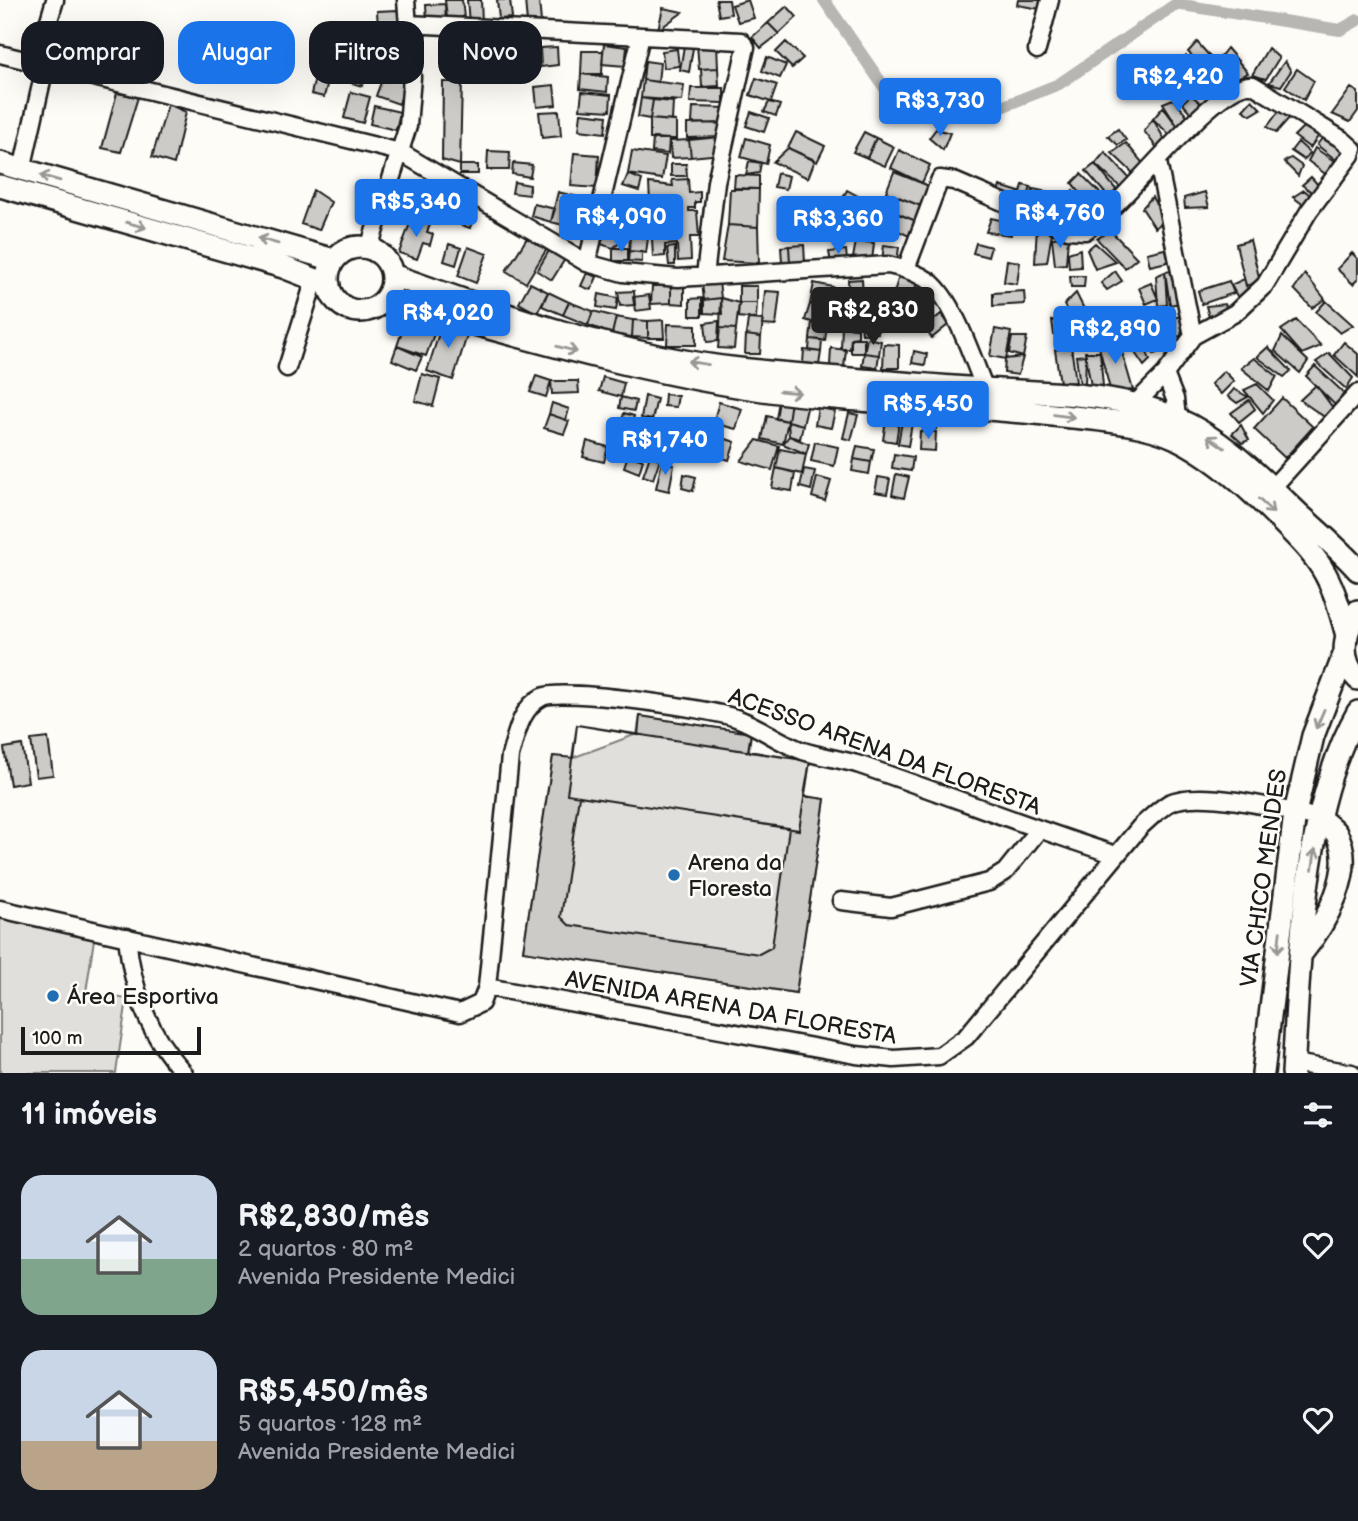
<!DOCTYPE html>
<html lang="pt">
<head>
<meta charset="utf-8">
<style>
	body { margin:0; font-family:"Balsamiq Sans",sans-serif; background:#20242c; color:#f1f3f6; height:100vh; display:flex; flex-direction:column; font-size:26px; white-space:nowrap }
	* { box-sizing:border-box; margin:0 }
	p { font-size:23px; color:#9ea1a6 }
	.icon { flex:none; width:38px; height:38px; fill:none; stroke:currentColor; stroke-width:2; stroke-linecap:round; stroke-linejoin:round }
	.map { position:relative; height:1073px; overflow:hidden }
	.sheet { display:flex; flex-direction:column; background:#171b24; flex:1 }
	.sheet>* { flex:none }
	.guide { position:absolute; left:21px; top:21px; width:700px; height:63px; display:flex; gap:14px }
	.scale { position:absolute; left:21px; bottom:18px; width:180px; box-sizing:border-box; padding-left:7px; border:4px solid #1c1c1c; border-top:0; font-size:19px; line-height:24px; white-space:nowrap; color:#1c1c1c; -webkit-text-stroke:5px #fdfcf7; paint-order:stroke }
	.price { position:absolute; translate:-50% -60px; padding:0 16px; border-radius:7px; background:#1a73e8; color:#fff; font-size:23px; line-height:46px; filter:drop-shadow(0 2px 4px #0008) }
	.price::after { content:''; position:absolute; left:50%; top:42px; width:21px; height:16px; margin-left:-10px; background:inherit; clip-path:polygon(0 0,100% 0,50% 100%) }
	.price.selected { background:#222; color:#fff }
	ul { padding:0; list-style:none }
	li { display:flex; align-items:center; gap:21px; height:175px; padding:0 21px }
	li span { display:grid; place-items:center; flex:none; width:196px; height:140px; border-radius:21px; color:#555 }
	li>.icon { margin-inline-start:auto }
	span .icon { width:84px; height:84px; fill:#fffc; stroke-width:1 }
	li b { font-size:30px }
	h2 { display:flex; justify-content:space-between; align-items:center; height:84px; padding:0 21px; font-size:30px }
	.pill { padding:0 24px; border-radius:21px; background:#171b24; box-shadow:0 7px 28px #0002; font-size:24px; line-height:63px }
	.pill.selected { background:#1a73e8; color:#fff }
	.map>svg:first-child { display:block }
	.green { fill:#e0dfdb; stroke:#7e7e7c; stroke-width:2 }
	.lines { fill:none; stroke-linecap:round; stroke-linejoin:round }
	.canal { stroke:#b7b6b2; stroke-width:12 }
	.building { fill:#cccbc8; stroke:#1c1c1c; stroke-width:2; fill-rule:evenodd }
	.minor-casing { stroke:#1c1c1c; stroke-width:21 }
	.major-casing { stroke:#1c1c1c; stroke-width:26 }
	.minor { stroke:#fdfcf7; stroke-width:16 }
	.major { stroke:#fdfcf7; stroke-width:21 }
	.oneway { stroke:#989794 }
	.poi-dot { fill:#1f6fb2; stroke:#fdfcf7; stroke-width:2.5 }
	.labels { text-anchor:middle; stroke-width:5; stroke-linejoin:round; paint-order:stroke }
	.street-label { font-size:23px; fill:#1c1c1c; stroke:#fdfcf7 }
	.poi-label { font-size:23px; fill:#1c1c1c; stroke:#fdfcf7; text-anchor:start }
</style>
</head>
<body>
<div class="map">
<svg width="1358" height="1073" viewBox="0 0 1358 1073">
	<rect width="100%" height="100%" fill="#fdfcf7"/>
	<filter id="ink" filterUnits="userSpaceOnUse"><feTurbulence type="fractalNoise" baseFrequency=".0143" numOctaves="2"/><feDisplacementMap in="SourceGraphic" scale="14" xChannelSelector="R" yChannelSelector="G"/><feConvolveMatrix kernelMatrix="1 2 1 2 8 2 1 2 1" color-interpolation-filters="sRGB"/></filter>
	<g filter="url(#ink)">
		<path class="green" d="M640,716l111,17 -2,19 61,9 -5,35 20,3 -29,194 -273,-42 30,-195 19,2 65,-24z
			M0,913l95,20 -9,59 41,7 -11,74h-116z"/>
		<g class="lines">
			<path class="canal" d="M824,0l63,91 112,17 60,-24 117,-80 164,26 18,-10"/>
		</g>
		<path class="building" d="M445,0h17l2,17 -17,1z
			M467,0h14l1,22 -13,1z
			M497,0h13l2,18 -13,1z
			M525,0h14l2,22 -14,1z
			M716,0h13l2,14 -12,2z
			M748,0l6,18 -16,4 -6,-17z
			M1018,0h29l-1,10 -29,-5z
			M445,4l1,18 -19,1 -1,-18z
			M787,6l10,11 -18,17 -11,-11z
			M663,8l20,4 -25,18z
			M398,10l1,18 -21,1 -1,-18z
			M768,23l11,11 -18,14 -9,-11z
			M465,37l1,24h-21l1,-22z
			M139,38l21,5 -5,26 -21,-5z
			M492,38h16v21h-16z
			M786,42l17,16 -11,10 -16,-16z
			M1197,42l16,18 -11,5 -14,-13z
			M470,43l22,1 -1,26 -21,-1z
			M604,44l23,3 -2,19 -23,-2z
			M717,44l1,24 -19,1 -2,-24z
			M684,46l9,2 -4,24 -9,-2z
			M535,47l2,17 -16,2 -2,-17z
			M557,47l1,18 -17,2 -1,-19z
			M359,48l13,4 -10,34 -13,-4z
			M1227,48l21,25 -11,5 -17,-21z
			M1268,48l11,10 -13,21 -14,-4z
			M677,49l2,17 -15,2 -2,-17z
			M582,51h21l-1,23h-21z
			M1186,56l17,20 -8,1 -15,-17z
			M767,57l19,8 -6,13 -18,-7z
			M508,59l1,15h-18l-1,-14z
			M645,61l15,2 -2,19 -15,-2z
			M1218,61l19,17 -18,10 -13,-15z
			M1285,61l6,10 -10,15 -12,-3z
			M1182,64l9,15 -14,1 -10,-11z
			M718,68l1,18 -17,1 -1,-18z
			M1297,69l17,12 -10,19 -19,-13z
			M317,70l13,3 -6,24 -13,-3z
			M384,74l22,7 -7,23 -23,-8z
			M581,74l27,3 -1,15 -27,-3z
			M1206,77l11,18h-6l-16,-14z
			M756,78l21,7 -6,17 -21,-7z
			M643,80l41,5 -2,16 -41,-3z
			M443,82h19l-2,83 -18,-5z
			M554,85l2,20 -19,2 -2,-20z
			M691,88h33v15l-34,-1z
			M1351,88l7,4v19l-8,11 -18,-8z
			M351,92l19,5 -7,26 -19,-5z
			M582,92l29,3 -1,16 -30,-2z
			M117,93l21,4 -17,55 -19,-4z
			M1191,95l12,10 -12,8 -9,-10z
			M641,98l12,2 -3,19 -12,-2z
			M1173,99l20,23 -13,8 -17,-27z
			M653,100l20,2 -1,19 -22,-2z
			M1252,100l9,9 -10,6 -8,-5z
			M769,102l11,3 -4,11 -12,-4z
			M168,104l18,8 -12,52 -22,-7z
			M374,106l26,6 -4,18 -26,-6z
			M693,107l36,1 -1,16 -36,-1z
			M1163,107l17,23 -9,6 -18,-17z
			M559,111l2,25 -19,2 -3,-26z
			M1279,111l11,6 -14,16 -9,-6z
			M751,112l18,6 -5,14 -18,-6z
			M581,113l26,3 -2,17 -26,-3z
			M650,119l26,2v18h-26z
			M1153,119l13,23 -9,6 -13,-17z
			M720,123v14l-33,1v-14z
			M1307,123l14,9 -11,16 -16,-12z
			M936,129l14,4 -7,17 -14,-12z
			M1118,129l8,11 -8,5 -10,-9z
			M796,132l29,14 -8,16 -29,-14z
			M864,132l12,6 -9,20 -14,-6z
			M1325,134l25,16 -14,10 -19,-15z
			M720,137l1,17 -30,3 -2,-17z
			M653,138l16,1 -1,15 -16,-2z
			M746,138l24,7 -4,19 -25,-7z
			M876,138l18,9 -9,19 -18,-8z
			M689,140l2,17 -20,1 -1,-17z
			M1298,142l12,11 -6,7 -13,-9z
			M1126,143l20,24 -11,8 -23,-22z
			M788,148l27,12 -7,18 -35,-16z
			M1315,148l25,17 -12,11 -20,-15z
			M899,150l31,15 -8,18 -31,-15z
			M488,151l22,1 -1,18h-22z
			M632,151l34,5 -4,23 -34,-5z
			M1105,152l25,27 -10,8 -25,-23z
			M574,153l25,2 -2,33 -26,-2z
			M1291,158l11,8 -4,10 -14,-14z
			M749,161l12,2 -2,10 -13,2z
			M513,163l19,2 -2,12 -18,-3z
			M671,164h15l1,12h-16z
			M1095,164l23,28 -8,7 -24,-28z
			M460,165h18v9h-18z
			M894,172l35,14 -8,20 -35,-14z
			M777,173l12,3 -3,13 -12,-2z
			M628,174l14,6 -3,11 -16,-5z
			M1081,174l27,27 -11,13 -25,-31z
			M735,175l24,1v13l-25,-1z
			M1311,177l8,9 -6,7 -11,-8z
			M688,179l1,14 11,-1v10h-5v6h-6v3h8l2,26h-9l1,23 -13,1 -1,-17 -12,1v11l-12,1 -4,-74 24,3 -1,-6z
			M514,182l16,3 -1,10 -17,-2z
			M1023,185l8,2 -6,19 -7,-2z
			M1000,186l19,6 -3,9 -19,-6z
			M730,189h29l-1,38 -30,-2z
			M1033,189l15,3 -5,20 -15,-4z
			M313,190l18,12 -12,28 -18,-6z
			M847,190l27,15 -7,12 -27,-14z
			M1073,190l19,26 -12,10 -17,-23z
			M1304,190l11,9 -10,7 -12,-9z
			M558,192l20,5 -7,30 -20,-5z
			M886,192l12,5 -6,14 -12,-5z
			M1205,192l4,15 -24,1 -1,-10z
			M898,197l23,9 -5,15 -24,-10z
			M1152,197l13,23 -10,8 -13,-20z
			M463,199l15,5 -8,24 -15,-5z
			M1059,200l13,20 -9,5 -13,-19z
			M534,204l21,5 -4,13 -20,-6z
			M420,209l11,4 -4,11 -11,-4z
			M896,213l20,8 -7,15 -19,-9z
			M608,216l17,4v19l-12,9 -12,-4z
			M412,218l18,7 -3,7 6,2 -3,11 -7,-2 -6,16 -18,-6z
			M991,218l22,5 -2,12 -25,-3z
			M728,225l30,2 1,36 -37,-2z
			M1037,225l15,8 -5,29 -12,1z
			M1110,230l27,28 -12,10 -28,-29z
			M529,235l19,12 -22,36 -20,-12z
			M630,236l18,2 -2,15 -17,-2z
			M1068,237l-2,27 -11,1 -3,-27z
			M1250,240l10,41 -14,5 -10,-42z
			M856,241l18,2 -2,18 -19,-3z
			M976,243l15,4 -3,10 -15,-4z
			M1095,243l21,19 -21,7 -8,-19z
			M449,244l12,4 -5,17 -12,-4z
			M804,245l1,17 -15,1 -1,-17z
			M884,245l15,2 -2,15 -15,-1z
			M789,246l1,17 -8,-1 -1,-15z
			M468,247l19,7 -11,29 -18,-7z
			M675,247v18h-6l-2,-17z
			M1173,247l3,13 -26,6 -3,-13z
			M613,248h15v13h-15z
			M550,249l15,10 -13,21 -15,-9z
			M1080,249l1,18 -12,1 -1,-15z
			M846,250l1,11 -16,2 -2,-11z
			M629,251l13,1v10l-14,-1z
			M1352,253l6,6v20l-5,5 -16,-15z
			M1007,260l13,2 -3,22 -13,-2z
			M1178,270l2,33 -10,2 -5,-33z
			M1115,271l7,10 -15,9 -6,-7z
			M1165,272l2,33 -9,1 -2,-30z
			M587,273l10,4 -6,13 -10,-4z
			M1305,274l20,25 -13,9 -18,-19z
			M899,276l18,6 -6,23 -19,-6z
			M1070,276h15l-1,11h-13z
			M862,279l1,19 -14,1 -1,-19z
			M1244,279l5,13 -11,6 -7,-13z
			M1229,281l5,12 -32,11 -4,-13z
			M719,282l2,16 -17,2 -2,-17z
			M530,283l18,9 -11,21 -18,-10z
			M814,283l19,4 -4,21 -19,-4z
			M1151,283l7,16 -12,5 -7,-16z
			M652,286h19v17l-20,1z
			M671,286h13v18l-13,-1z
			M739,286h18v17h-18z
			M831,289l16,4 -6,27 -16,-4z
			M634,291l1,14 -15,1 -2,-14z
			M765,291l15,1 -4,34 -14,-1z
			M1024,291l1,13 -32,2v-13z
			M548,292l21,10 -6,13 -21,-9z
			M1076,293l9,18 -13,9 -8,-15z
			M599,294l19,4 -2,12 -19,-3z
			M649,295l2,14 -16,2 -2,-14z
			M702,298v18h-12v-17z
			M721,298l18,5 -3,26 -16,-1z
			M721,298l1,16 -18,-1v-13z
			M1326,301l27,24 -13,8 -24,-21z
			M569,302l24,9 -5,14 -25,-10z
			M739,303h18l-1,16 -18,-2z
			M810,304l16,5 -4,16 -17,-5z
			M1225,304l3,9 -19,4 -3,-11z
			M894,305l17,5 -5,15 -17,-5z
			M593,311l23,6 -4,17 -24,-9z
			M941,314l8,10 -17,14 -8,-10z
			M1184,316l-3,20 -7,1 -4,-19z
			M616,317l17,3 -1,17 -20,-3z
			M877,318l1,15 -16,1 -1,-15z
			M748,319l15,1 -2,17 -15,-2z
			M406,320l29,11 -9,25 -29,-10z
			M633,320l15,1v17l-16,-1z
			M663,320l1,18h-16v-17z
			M1052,320l18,4 4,10 -20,1z
			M1296,320l25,26 -19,8 -21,-24z
			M443,321l26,8 -16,51 -26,-9z
			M719,321l-1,20 -11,1 -2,-19z
			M1164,321l12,24 -9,4 -11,-23z
			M812,322l15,3 -2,16 -15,-2z
			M668,324l28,1v20h-29z
			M1150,325l17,24 -13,5 -14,-24z
			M842,327l16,1v9l-7,1 -1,11h-9z
			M720,328l16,1 -2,20 -16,-1z
			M995,329l16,3 -5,27 -16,-3z
			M746,335l15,2 -1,17h-15z
			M1117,335l16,55 -22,3 -13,-50z
			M1140,335l10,25 -6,6 -17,-25z
			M1282,336l26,25 -8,12 -25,-22z
			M1012,337h15l-4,20 -14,-4z
			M851,338h13v15h-13z
			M867,338l14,3 -2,14 -15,-2z
			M810,339l12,1 -1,12 -12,-2z
			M1344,342l14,12v23l-24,-22z
			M884,344l15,1v23h-16z
			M397,346l25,11 -6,13 -24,-10z
			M1071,346l5,36 -16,1 -5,-33z
			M1268,347l23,24 -7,6 -27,-20z
			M831,348l15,2 -2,17 -14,-1z
			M804,350l17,2 -2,13 -16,-2z
			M914,351l13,3 -2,11 -13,-2z
			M1085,352h15l3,34h-12z
			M864,353l15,2 -2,13 -15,-2z
			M1329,353l24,25 -7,11 -30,-27z
			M1086,355l-1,30h-5l-4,-29z
			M1023,357l-5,18 -14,-2 1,-14z
			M1254,358l23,18 -8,15 -28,-23z
			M1315,366l29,27 -8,13 -30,-30z
			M1224,371l10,10 -13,13 -10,-10z
			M422,374l18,5 -7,27 -18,-5z
			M536,376l15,5 -5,16 -16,-5z
			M603,377l21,6 -3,14 -22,-6z
			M551,381h27l1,12 -27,1z
			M1257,384l16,16 -10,13 -19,-23z
			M1316,385l17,23 -7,10 -26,-18z
			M1234,389l14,8 -11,6 -9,-7z
			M665,394l13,2 -2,11 -12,-1z
			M645,396l12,3 -5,21 -11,-2z
			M621,397l15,4 -2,10 -15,-3z
			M1282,398l31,29 -28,31 -31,-29z
			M779,400l12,1 -3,20 -12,-2z
			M1249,400l6,9 -16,13 -8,-9z
			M791,401l17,3 -5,21 -15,-4z
			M719,402l23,7 -6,20 -23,-6z
			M552,403l17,6 -3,11 -17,-6z
			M818,407l17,4 -4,17 -16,-3z
			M624,413l10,3 -3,12 -10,-2z
			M849,413l9,2 -7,25 -8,-2z
			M549,414l20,7 -5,13 -20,-6z
			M923,414h13v15h-13z
			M767,416l21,5 -5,23 -21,-5z
			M903,416l10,2 -5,28 -10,-2z
			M886,420l13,2 -3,20 -13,-2z
			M788,421l15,4 -3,14 -11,-3z
			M1241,425l8,15 -7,3 -10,-9z
			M658,429l11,3 -7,23 -10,-3z
			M920,431l16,1 -1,19 -16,-1z
			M708,433l27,9 -6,18 -26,-8z
			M613,435l15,3 -3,14 -14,-2z
			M789,436l20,8 -3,10 -23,-10z
			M757,440l22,6 -7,24 -31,-9z
			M587,441l21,6 -4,15 -21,-5z
			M815,442l23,5 -4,19 -23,-5z
			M857,446l17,3 -3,13 -17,-3z
			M780,449l26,5 -4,20 -26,-6z
			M894,454l19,3 -2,14 -19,-3z
			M628,455l15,5 -4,13 -15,-6z
			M650,456l10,3 -7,20 -10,-3z
			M854,459l17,3 -2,12 -17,-3z
			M662,462l12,3 -5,26 -13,-3z
			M776,468l19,5 -3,18 -20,-3z
			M804,469l11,2 -4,19 -11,-3z
			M684,474l12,3 -3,14 -11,-3z
			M896,474l13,3 -5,21 -12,-3z
			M817,477l14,4 -6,20 -13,-4z
			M878,477l12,2 -3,15 -12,-2z
			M640,716l111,17 -3,18 62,10 -6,35 21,3 -29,194 -273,-42 30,-195 20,2 4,-33 61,10zM579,796l210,32 -17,119 -13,7 -190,-29 -8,-8z
			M577,725l233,36 -11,69 -232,-36z
			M48,738l5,37 -17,2 -5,-37z
			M22,745l6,37 -18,3 -6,-37z"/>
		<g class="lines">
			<defs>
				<path id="minor" d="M408,24l333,17 5,6 -30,135 -11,94
					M1037,50l13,-50
					M0,54l400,98 187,111 36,10 55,5 210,-13c15,3 28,7 41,16 25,19 44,79 56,108
					M36,64l19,-64
					M1158,162l35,174
					M22,170l23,-103
					M369,248l39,-122 4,-49 -6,-77
					M587,263l54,-227
					M906,269l34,-90 14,2 114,49 17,1c40,-25 130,-151 168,-146l90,55 10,9 -2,6 -42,56 -44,74 -30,28 -42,23 -28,38 -30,30
					M287,368l28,-89
					M1165,374l10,25 2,20
					M1272,488l86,-95
					M841,901l50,6 98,-25 16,-10 33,-41
					M0,909l460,104 21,-10 6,-16 369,68 38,4 45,-3 27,-19 174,-210c9,-8 19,-18 29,-24 32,-15 116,7 150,15
					M127,937c5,52 21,97 57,136
					M487,987l23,-231c6,-20 10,-48 32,-59 19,-10 170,12 194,21 23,8 44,25 67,33 19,6 38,8 57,14 86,29 170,63 256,90
					M1294,1063l58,10"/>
				<path id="major" d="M0,163l334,97
					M0,186l283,81 46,18
					M328 279a32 32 0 1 1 64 0a32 32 0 1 1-64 0Z
					M392,275c111,40 229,81 347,94 81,8 162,14 243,20 63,4 135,3 193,29 49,21 87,61 125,97 20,18 40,35 58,55
					M383,302l34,6c112,31 224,64 339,81 101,15 205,15 306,27 38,4 79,6 114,22 35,17 69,47 96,74 48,48 58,57 75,124
					M1358,611c-14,22 -20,48 0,68
					M1301,954c23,-28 57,-85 35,-121 -4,-5 -11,-10 -17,-15
					M1263,1073l32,-260 18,-77 31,-81
					M1293,1073c7,-112 9,-263 65,-361"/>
			</defs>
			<use href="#minor" class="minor-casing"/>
			<use href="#major" class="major-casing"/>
			<use href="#minor" class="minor"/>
			<use href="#major" class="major"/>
		</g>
		<defs><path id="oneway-shaft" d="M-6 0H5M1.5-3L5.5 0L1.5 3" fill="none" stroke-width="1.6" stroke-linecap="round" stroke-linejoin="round" transform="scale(1.75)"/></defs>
		<g class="oneway">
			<use href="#oneway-shaft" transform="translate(50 178) rotate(-164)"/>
			<use href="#oneway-shaft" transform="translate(136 225) rotate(16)"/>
			<use href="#oneway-shaft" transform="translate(268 241) rotate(-164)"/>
			<use href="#oneway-shaft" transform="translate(567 349) rotate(15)"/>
			<use href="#oneway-shaft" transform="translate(698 363) rotate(-171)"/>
			<use href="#oneway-shaft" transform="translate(790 392) rotate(5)"/>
			<use href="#oneway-shaft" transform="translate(1064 416) rotate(7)"/>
			<use href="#oneway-shaft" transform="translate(1216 442) rotate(-145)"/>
			<use href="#oneway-shaft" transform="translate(1266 506) rotate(43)"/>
			<use href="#oneway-shaft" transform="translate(1320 719) rotate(113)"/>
			<use href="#oneway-shaft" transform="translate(1314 859) rotate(-82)"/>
			<use href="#oneway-shaft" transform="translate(1279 942) rotate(97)"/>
		</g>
	</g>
	<g class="poi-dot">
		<circle cx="674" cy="875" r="7"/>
		<circle cx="53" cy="996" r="7"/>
	</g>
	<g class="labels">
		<g class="street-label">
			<text transform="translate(885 751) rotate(20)" y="8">ACESSO ARENA DA FLORESTA</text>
			<text transform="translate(1263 878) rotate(-82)" y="8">VIA CHICO MENDES</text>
			<text transform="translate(731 1007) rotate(10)" y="8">AVENIDA ARENA DA FLORESTA</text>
		</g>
		<g class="poi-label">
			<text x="688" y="870">Arena da<tspan x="688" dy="26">Floresta</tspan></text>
			<text x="67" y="1004">Área Esportiva</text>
		</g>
	</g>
</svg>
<div class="scale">100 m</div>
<b class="price" style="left:1178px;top:114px">R$2,420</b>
<b class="price" style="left:940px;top:138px">R$3,730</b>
<b class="price" style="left:416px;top:239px">R$5,340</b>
<b class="price" style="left:1060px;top:250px">R$4,760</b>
<b class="price" style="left:621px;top:254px">R$4,090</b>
<b class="price" style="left:838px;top:256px">R$3,360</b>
<b class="price selected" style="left:873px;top:347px">R$2,830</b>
<b class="price" style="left:448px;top:350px">R$4,020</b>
<b class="price" style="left:1115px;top:366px">R$2,890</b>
<b class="price" style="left:928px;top:441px">R$5,450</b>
<b class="price" style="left:665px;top:477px">R$1,740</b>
<div class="guide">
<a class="pill">Comprar</a>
<a class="pill selected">Alugar</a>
<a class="pill">Filtros</a>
<a class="pill">Novo</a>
</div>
</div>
<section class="sheet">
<h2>11 imóveis<svg class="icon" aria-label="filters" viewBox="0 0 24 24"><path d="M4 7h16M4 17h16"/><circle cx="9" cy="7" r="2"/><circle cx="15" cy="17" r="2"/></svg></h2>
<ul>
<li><span style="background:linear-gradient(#c9d6e8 60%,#7fa58c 0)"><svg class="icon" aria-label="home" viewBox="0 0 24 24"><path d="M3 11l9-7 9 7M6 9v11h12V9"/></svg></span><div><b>R$2,830/mês</b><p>2 quartos · 80 m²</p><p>Avenida Presidente Medici</p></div><svg class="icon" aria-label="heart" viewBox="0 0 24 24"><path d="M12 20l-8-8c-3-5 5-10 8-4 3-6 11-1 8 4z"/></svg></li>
<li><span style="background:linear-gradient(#c9d6e8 65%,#b9a48a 0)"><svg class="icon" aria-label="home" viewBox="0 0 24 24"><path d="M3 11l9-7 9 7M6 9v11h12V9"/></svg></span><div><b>R$5,450/mês</b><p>5 quartos · 128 m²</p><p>Avenida Presidente Medici</p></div><svg class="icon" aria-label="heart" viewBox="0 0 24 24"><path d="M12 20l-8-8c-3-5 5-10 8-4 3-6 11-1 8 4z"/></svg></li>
</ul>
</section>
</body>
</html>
